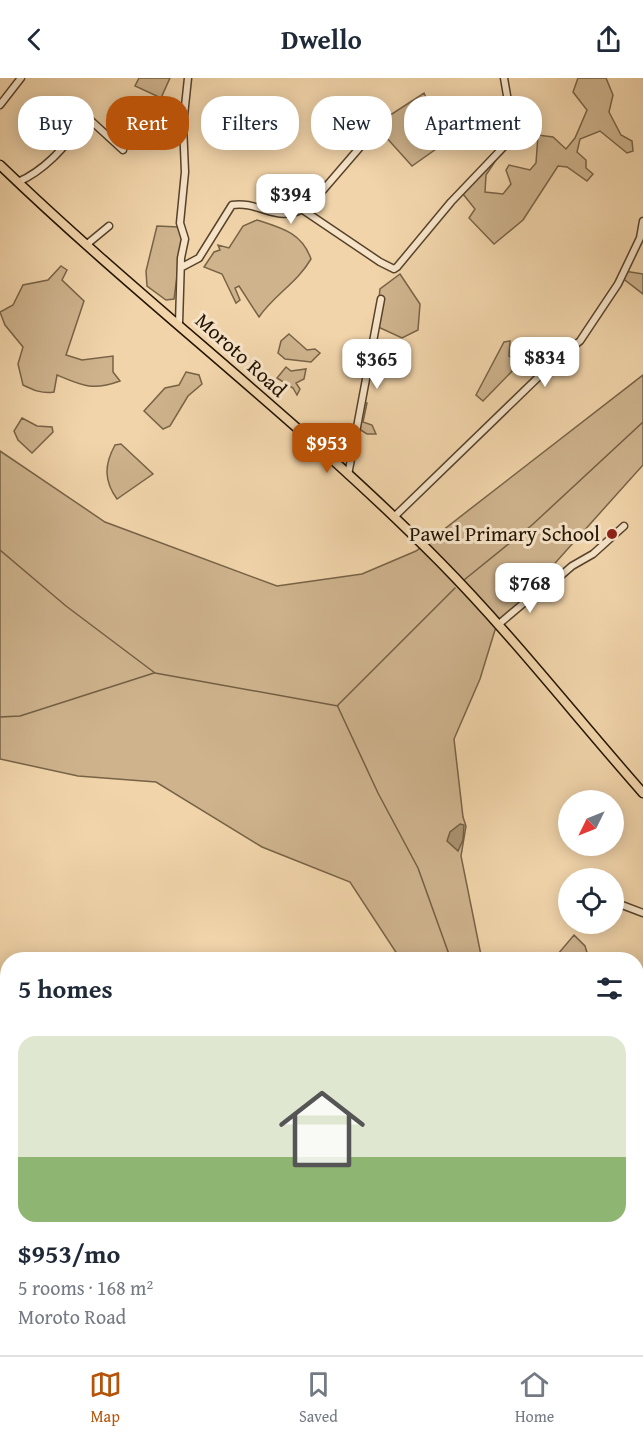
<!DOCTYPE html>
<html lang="en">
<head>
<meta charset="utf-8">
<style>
	body { margin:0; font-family:"Gentium Book Plus",serif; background:#f2f2f3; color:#1f2937; height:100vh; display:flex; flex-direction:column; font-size:22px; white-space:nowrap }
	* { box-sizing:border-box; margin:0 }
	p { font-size:20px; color:#747a83 }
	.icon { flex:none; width:33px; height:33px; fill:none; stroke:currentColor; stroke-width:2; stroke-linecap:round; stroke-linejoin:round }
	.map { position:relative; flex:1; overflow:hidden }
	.panel { position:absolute; left:0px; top:874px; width:644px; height:404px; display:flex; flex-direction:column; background:#fff; border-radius:24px 24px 0 0; box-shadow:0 3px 15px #0003 }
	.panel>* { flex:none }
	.hud { position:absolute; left:18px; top:18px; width:608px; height:54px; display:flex; gap:12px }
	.needle { width:39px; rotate:227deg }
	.tools { position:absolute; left:558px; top:712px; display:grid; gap:12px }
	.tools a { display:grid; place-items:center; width:66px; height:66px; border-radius:50%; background:#fff; box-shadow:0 3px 15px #0003; font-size:30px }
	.price { position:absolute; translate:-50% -51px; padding:0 14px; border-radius:12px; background:#fff; color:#222; font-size:20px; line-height:39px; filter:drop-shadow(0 2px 3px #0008) }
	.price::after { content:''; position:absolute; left:50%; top:36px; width:18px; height:14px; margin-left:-9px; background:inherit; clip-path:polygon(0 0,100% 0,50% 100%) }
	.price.active { background:#b45309; color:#fff }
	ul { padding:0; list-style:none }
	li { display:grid; align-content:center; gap:12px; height:318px; padding:0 18px }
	li span { display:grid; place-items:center; height:186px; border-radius:18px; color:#555 }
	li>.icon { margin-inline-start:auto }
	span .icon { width:108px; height:108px; fill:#fffc; stroke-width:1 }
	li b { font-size:26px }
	h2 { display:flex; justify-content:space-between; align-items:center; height:72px; padding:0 18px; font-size:26px }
	.tag { padding:0 21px; border-radius:24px; background:#fff; box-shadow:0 3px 15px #0003; font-size:21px; line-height:54px }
	.tag.active { background:#b45309; color:#fff }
	header { display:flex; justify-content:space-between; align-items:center; height:78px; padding:0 18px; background:#fff; font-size:27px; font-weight:700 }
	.dock { display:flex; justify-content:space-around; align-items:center; height:84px; border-top:2px solid #e0e1e3; background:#fff; font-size:16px; color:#747a83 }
	.dock a { display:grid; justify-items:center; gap:3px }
	.dock .active { color:#b45309 }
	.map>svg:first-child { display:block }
	.green { fill:#ceb38d; stroke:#786346; stroke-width:1.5 }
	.water { fill:#ab9270; stroke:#745f43; stroke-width:1.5 }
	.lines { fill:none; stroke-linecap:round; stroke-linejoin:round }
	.stream { stroke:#745f43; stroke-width:1.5 }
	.minor-casing { stroke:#56432a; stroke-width:9 }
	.major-casing { stroke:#221300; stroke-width:11 }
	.minor { stroke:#f6e3c8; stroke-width:6 }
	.major { stroke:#f1d4aa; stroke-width:8 }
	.poi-dot { fill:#8f2418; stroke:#f6e3c8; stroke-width:2 }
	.labels { text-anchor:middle; stroke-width:6; stroke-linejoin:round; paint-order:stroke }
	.street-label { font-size:21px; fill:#221300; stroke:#f6e3c8 }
	.poi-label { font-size:21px; fill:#221300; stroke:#f6e3c8; text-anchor:end }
</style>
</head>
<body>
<header><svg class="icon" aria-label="back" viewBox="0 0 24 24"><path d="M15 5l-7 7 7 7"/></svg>Dwello<svg class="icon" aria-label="share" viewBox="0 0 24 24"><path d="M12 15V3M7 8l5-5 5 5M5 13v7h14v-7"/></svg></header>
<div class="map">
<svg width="643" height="1277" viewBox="0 0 643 1277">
	<rect width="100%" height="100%" fill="#f1d4aa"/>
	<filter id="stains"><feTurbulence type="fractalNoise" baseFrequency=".00333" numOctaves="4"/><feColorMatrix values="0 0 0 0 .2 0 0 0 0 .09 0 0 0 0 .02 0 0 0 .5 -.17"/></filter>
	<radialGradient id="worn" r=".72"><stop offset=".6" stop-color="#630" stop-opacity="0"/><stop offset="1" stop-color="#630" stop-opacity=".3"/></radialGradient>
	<path class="green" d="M139,0h31l-9,20 -26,-12z
		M578,0h28l7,17 -4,17 12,23 11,6 1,10 -6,2 -27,-22 -20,8 -3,13 9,8v8l7,6 -6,7 -20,-14 -9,-1 -35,54 -29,24 -25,-26 6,-9 -16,-20 37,-29 -10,15 -1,17 18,2 8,-10 -5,-14 3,-5 21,5 6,-7 2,-28 15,2 13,12 9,-11 12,-28 -14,-18z
		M424,15l22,49 -34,24 -37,-41z
		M257,142c25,8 45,13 54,39 -14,24 -37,36 -52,58l-20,-31 -4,2 5,12 -4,3 -14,-29 -18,-7 10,-15 6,-2 -2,-5 11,3 14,-22z
		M157,148l22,1 3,12 -8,60 -8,1 -19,-14 -1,-15z
		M61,188l6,4 -5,10 22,21 -18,54 16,5 31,-4v16l7,9c-27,10 -37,5 -63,-6l-3,17c-12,2 -21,-2 -31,-7l-5,-21 5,-17 -18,-22 -5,-13 13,-7 10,-20 25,-5z
		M624,193l19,3v20l-22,-17z
		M400,196l20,30 -2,26 -16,8 -26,-12 4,-37z
		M289,256l18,16 8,-1 5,4 -9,9 -26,-3 -7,-6 3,-12z
		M510,263l-1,15 11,7 -37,38 -7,-6 28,-53z
		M286,289l5,4 15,-2 -2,10 -8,4 4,6 -3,6 -4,-7 -16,-10z
		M186,294l13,3 3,9 -14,12 -18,30 -7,3 -19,-18 21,-23 14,-3z
		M643,297v90l-148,165 -15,49 -26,60 9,78 3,9 -5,30 21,104h-81l-51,-78 -88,-35 -106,-65 -78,-6 -78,-17v-308l105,71 172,64 85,-12 54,-23z
		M363,324l4,1 -4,19 9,3 4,9h-9l-8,-5z
		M22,340l15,8 15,1 1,5 -21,21 -14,-13 -4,-9z
		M121,366l32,30 -36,25c-13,-18 -13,-34 -2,-54z
		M574,857l11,11 4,13 -30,1 -1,-6z
		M476,1270l123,1 2,6h-126z"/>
	<path class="water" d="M460,746l4,1 -1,15 -5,11 -11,-10 3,-9z"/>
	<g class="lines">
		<path class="stream" d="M0,472l66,56 89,67 183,33
			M464,502l68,-55 111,-103
			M338,627l117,-117
			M338,629l40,86 40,75 33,92
			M0,639l20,-1 134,-43
			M550,1270l1,7"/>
		<defs>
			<path id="minor" d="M0,27l21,-27
				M18,104c30,-13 49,-39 70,-64l35,32
				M303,132l77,52 14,7 3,-2 54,-65 63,-66 -10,-58
				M86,167l23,-19
				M182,189l17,-9 33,-53c30,-5 45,23 79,-1l50,-58 7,-9 1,-9
				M179,245l2,-65 4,-19 -5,-16 5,-51 -2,-47 5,-47
				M348,397l33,-176
				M394,439l160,-155 26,-21 38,-57 22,-46 3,-17
				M499,546l45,-38 6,-1 22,-19 21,-12 31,-28
				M614,824l29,11
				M636,1022l7,-4
				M636,1088l7,11
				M636,1200l7,-2
				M635,1270l3,7
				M458,1277l1,-7"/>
			<path id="major" d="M0,87c142,137 301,256 440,397 72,73 135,154 203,231"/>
		</defs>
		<use href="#minor" class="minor-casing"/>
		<use href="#major" class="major-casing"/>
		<use href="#minor" class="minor"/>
		<use href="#major" class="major"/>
	</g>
	<circle class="poi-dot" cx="612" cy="456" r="6"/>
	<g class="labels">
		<g class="street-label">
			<text transform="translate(241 277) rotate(42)" y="7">Moroto Road</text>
		</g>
		<g class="poi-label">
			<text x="600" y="463">Pawel Primary School</text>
		</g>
	</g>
	<rect width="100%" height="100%" filter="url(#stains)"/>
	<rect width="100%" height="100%" fill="url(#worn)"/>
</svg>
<div class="tools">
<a><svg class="needle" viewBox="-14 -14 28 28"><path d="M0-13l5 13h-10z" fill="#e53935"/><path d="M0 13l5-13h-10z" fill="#747a83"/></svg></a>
<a><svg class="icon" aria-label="locate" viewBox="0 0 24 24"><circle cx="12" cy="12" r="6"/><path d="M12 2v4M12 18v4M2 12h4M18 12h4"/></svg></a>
</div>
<b class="price" style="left:291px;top:147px">$394</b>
<b class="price" style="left:545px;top:310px">$834</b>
<b class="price" style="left:377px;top:312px">$365</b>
<b class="price active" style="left:327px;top:396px">$953</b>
<b class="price" style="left:530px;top:536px">$768</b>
<div class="hud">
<a class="tag">Buy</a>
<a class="tag active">Rent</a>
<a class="tag">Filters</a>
<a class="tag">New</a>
<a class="tag">Apartment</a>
</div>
<section class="panel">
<h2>5 homes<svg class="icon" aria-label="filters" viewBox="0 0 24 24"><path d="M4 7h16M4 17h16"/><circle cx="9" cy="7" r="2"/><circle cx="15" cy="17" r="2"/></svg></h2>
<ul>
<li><span style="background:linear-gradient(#dfe7d0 65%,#8fb573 0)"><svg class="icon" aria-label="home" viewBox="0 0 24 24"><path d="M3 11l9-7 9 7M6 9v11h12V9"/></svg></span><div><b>$953/mo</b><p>5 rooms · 168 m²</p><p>Moroto Road</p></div></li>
</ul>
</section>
</div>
<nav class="dock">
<a class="active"><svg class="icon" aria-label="map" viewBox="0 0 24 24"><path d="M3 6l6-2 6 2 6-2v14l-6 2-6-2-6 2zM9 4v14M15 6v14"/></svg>Map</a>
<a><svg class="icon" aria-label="saved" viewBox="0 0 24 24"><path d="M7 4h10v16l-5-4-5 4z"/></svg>Saved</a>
<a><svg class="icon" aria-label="home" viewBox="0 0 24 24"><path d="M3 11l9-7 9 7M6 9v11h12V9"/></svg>Home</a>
</nav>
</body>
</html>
